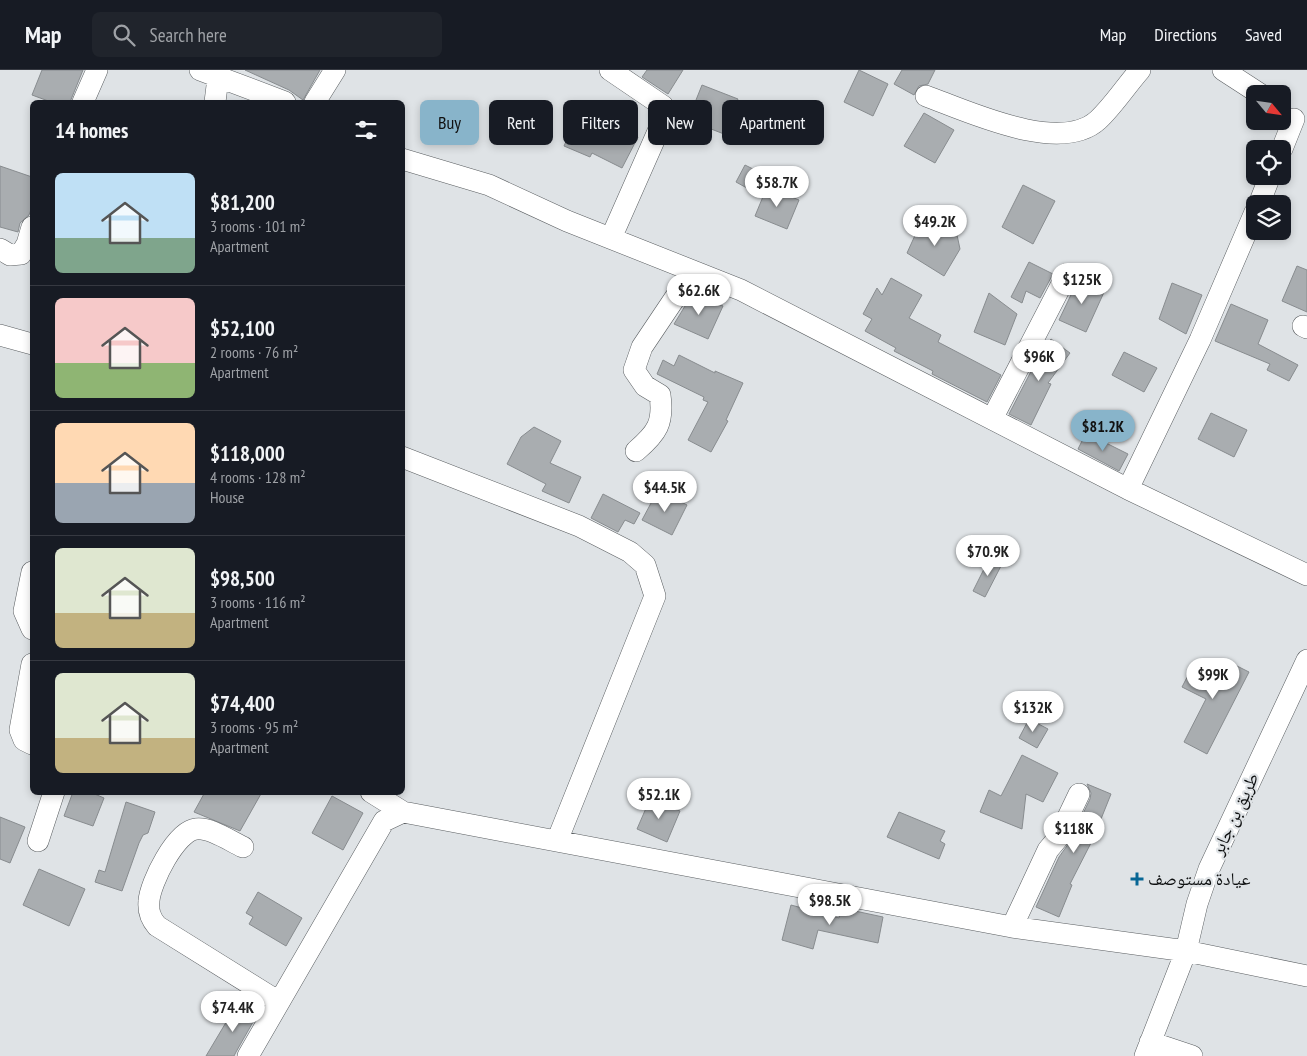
<!DOCTYPE html>
<html lang="en">
<head>
<meta charset="utf-8">
<style>
	body { margin:0; font-family:"PT Sans Narrow","Noto Naskh Arabic",sans-serif; background:#20242c; color:#f1f3f6; height:100vh; display:flex; flex-direction:column; font-size:19px; white-space:nowrap }
	* { box-sizing:border-box; margin:0 }
	p { font-size:16px; color:#9ea1a6 }
	.icon { flex:none; width:28px; height:28px; fill:none; stroke:currentColor; stroke-width:2; stroke-linecap:round; stroke-linejoin:round }
	.map { position:relative; flex:1; overflow:hidden }
	.sheet { position:absolute; left:30px; top:30px; width:375px; height:695px; display:flex; flex-direction:column; background:#171b24; border-radius:8px; box-shadow:0 2px 8px #0003 }
	.sheet>* { flex:none }
	.guide { position:absolute; left:420px; top:30px; width:475px; height:45px; display:flex; gap:10px }
	.needle { width:32px; rotate:119deg }
	.buttons { position:absolute; left:1246px; top:15px; display:grid; gap:10px }
	.buttons a { display:grid; place-items:center; width:45px; height:45px; border-radius:8px; background:#171b24; box-shadow:0 2px 8px #0003; font-size:25px }
	.price { position:absolute; translate:-50% -42px; padding:0 11px; border-radius:18px; background:#fff; color:#222; font-size:16px; line-height:32px; filter:drop-shadow(0 1px 2px #0008) }
	.price::after { content:''; position:absolute; left:50%; top:30px; width:15px; height:11px; margin-left:-8px; background:inherit; clip-path:polygon(0 0,100% 0,50% 100%) }
	.price.on { background:#88b4ca; color:#111 }
	ul { padding:0; list-style:none }
	li { display:flex; align-items:center; gap:15px; height:125px; padding:0 25px }
	li+li { border-top:1px solid #363941 }
	li span { display:grid; place-items:center; flex:none; width:140px; height:100px; border-radius:8px; color:#555 }
	li>.icon { margin-inline-start:auto }
	span .icon { width:60px; height:60px; fill:#fffc; stroke-width:1 }
	li b { font-size:21px }
	h2 { display:flex; justify-content:space-between; align-items:center; height:60px; padding:0 25px; font-size:21px }
	.chip { padding:0 18px; border-radius:8px; background:#171b24; box-shadow:0 2px 8px #0003; font-size:18px; line-height:45px }
	.chip.on { background:#88b4ca; color:#111 }
	header { display:flex; align-items:center; gap:30px; box-sizing:border-box; height:70px; padding:0 25px; background:#171b24; border-bottom:1px solid #363941 }
	header strong { font-size:24px }
	nav { display:flex; gap:28px; margin-inline-start:auto; font-size:18px }
	.search { width:350px; height:45px; background:#20242c; display:flex; align-items:center; gap:12px; box-sizing:border-box; padding:0 18px; border-radius:8px; color:#9ea1a6; font-size:19px }
	.map>svg:first-child { display:block }
	.building { fill:#a9adb0; stroke:#888c8f }
	.lines { fill:none; stroke-linecap:round; stroke-linejoin:round }
	.minor-casing { stroke:#5a5e61; stroke-width:22 }
	.minor { stroke:#fff; stroke-width:21 }
	.poi-dot { fill:#076695; stroke:#dfe3e6; stroke-width:2 }
	.labels { text-anchor:middle; stroke-width:4.5; stroke-linejoin:round; paint-order:stroke }
	.street-label { font-size:18px; fill:#0e1011; stroke:#dfe3e6 }
	.poi-label { font-size:18px; fill:#0e1011; stroke:#dfe3e6; text-anchor:start }
</style>
</head>
<body>
<header>
<strong>Map</strong>
<div class="search"><svg class="icon" aria-label="search" viewBox="0 0 24 24"><circle cx="10" cy="10" r="6"/><path d="M15 15l6 6"/></svg>Search here</div>
<nav><a>Map</a><a>Directions</a><a>Saved</a></nav>
</header>
<div class="map">
<svg width="1307" height="986" viewBox="0 0 1307 986">
	<rect width="100%" height="100%" fill="#dfe3e6"/>
	<path class="building" d="M42,0h41l-13,32h-19l-19,-7z
		M245,0h75l-17,30 -14,-10z
		M647,0h36l-15,24 -26,-17z
		M859,0l29,14 -15,32 -29,-14z
		M902,0h33l-7,14 -9,2 -5,9 -20,-11z
		M702,15l36,14 -14,35 -36,-14z
		M580,40l58,27 -16,31 -30,-15 -2,4 -26,-11z
		M924,43l30,17 -19,33 -31,-17z
		M745,95l20,10 -9,18 -20,-11z
		M0,96l32,11v30l-3,8 -9,8 -2,9 -18,-5z
		M1023,115l32,16 -22,43 -31,-17z
		M767,117l32,13 -12,29 -32,-13z
		M922,150l35,15 3,14 -16,27 -37,-23z
		M1029,192l24,12 -13,24 -14,-7 -4,12 -11,-6z
		M1297,196l10,4v42l-25,-11z
		M891,208l31,17 -13,23 32,17 -3,7 63,33 -14,27 -55,-28 1,-3 -39,-20 2,-3 -31,-17 7,-12 -9,-5 14,-26 5,7z
		M1079,208l26,12 -19,42 -27,-12z
		M1172,213l30,12 -16,39 -27,-15z
		M693,223l30,13 -15,33 -34,-15z
		M989,223l28,21 -12,31 -31,-13z
		M1231,234l37,16 -10,24 40,21 -9,16 -22,-11 3,-6 -55,-23z
		M1051,269l19,14 -22,30 3,1 -20,41 -22,-11 31,-60z
		M1124,282l33,16 -13,24 -32,-17z
		M679,285l36,18v-2l28,12 -17,37 2,1 -17,31 -23,-12 20,-38 -5,-2 1,-3 -47,-23 6,-14 11,6z
		M1211,343l36,17 -13,27 -36,-18z
		M534,357l27,14 -11,22 31,14 -12,26 -27,-12 4,-7 -39,-20 14,-27z
		M1086,363l42,21 -9,17 -41,-22z
		M658,420l29,15 -15,30 -30,-15z
		M603,424l37,19 -6,11 -9,-4 -7,12 -27,-14z
		M990,487l12,7 -17,33 -12,-6z
		M1223,589l26,13 -42,82 -23,-12 22,-43 -24,-12 14,-27 21,11z
		M1029,649l19,10 -11,19 -18,-10z
		M1022,685l36,18 -15,29 -17,-8 -4,35 -42,-17 9,-22 12,6z
		M1087,714l24,10 -18,45 -23,45 2,1 -13,32 -23,-10 23,-50 10,-14 21,-44 1,-6z
		M73,722h17l14,6 -11,28 -29,-10z
		M205,722h57l-22,39 -46,-19z
		M332,726l31,17 -20,37 -31,-17z
		M650,729l30,12 -13,31 -30,-13z
		M126,732l29,10 -7,21 -5,2 -4,8 -17,48 -27,-9 4,-12 6,2z
		M899,742l46,19 -5,10 5,3 -6,15 -52,-22z
		M0,747l25,10 -15,36 -10,-4z
		M39,799l46,20 -16,37 -46,-21z
		M258,822l44,26 -16,28 -37,-22 4,-7 -7,-4z
		M791,835l48,13 2,-10 42,9 -5,26 -60,-13 -5,19 -31,-9z
		M237,934l20,11 -21,37 -2,4h-28z"/>
	<g class="lines">
		<defs>
			<path id="minor" d="M200,0l85,32
				M610,0l53,36 4,5 -56,127
				M1223,0l37,24
				M926,26c41,15 134,59 172,24 15,-14 28,-34 42,-50
				M83,32l14,-32
				M215,32l3,-24
				M315,32l20,-32
				M1282,79l12,-30
				M402,89l87,26 78,36 174,69 387,199 179,86
				M1259,134l11,-28
				M0,179l10,6 11,-1 6,-10 5,-17
				M1303,256l4,2
				M0,265l32,9
				M992,349l75,-145
				M636,381c21,-18 28,-28 24,-56l-15,-9 -11,-16 8,-23 51,-76
				M402,387l177,69 51,26 15,13 10,31 -98,245
				M1128,419l72,-149 55,-128
				M32,502l-8,39 8,18
				M32,594l-12,66 4,10 8,4
				M371,722l32,20
				M38,771l16,-49
				M243,777c-13,-6 -33,-20 -47,-18 -20,2 -46,54 -47,72 -1,10 1,17 8,25l122,76
				M1012,857l36,-77 10,-12 21,-44
				M1150,972l42,14
				M248,986l136,-235 19,-9 609,115 174,24 121,25
				M1145,986l41,-105 11,-47 12,-35 98,-209"/>
		</defs>
		<use href="#minor" class="minor-casing"/>
		<use href="#minor" class="minor"/>
	</g>
	<path class="poi-dot" d="M1134.5 801.5h5v5h5v5h-5v5h-5v-5h-5v-5h5z"/>
	<g class="labels">
		<g class="street-label">
			<text transform="translate(1235 744) rotate(-65)" y="6">طريق بن جابر</text>
		</g>
		<g class="poi-label">
			<text x="1148" y="815">عيادة مستوصف</text>
		</g>
	</g>
</svg>
<div class="buttons">
<a><svg class="needle" viewBox="-14 -14 28 28"><path d="M0-13l5 13h-10z" fill="#e53935"/><path d="M0 13l5-13h-10z" fill="#9ea1a6"/></svg></a>
<a><svg class="icon" aria-label="locate" viewBox="0 0 24 24"><circle cx="12" cy="12" r="6"/><path d="M12 2v4M12 18v4M2 12h4M18 12h4"/></svg></a>
<a><svg class="icon" aria-label="layers" viewBox="0 0 24 24"><path d="M12 4l9 5-9 5-9-5zM3 14l9 5 9-5"/></svg></a>
</div>
<b class="price" style="left:777px;top:138px">$58.7K</b>
<b class="price" style="left:935px;top:177px">$49.2K</b>
<b class="price" style="left:1082px;top:235px">$125K</b>
<b class="price" style="left:699px;top:246px">$62.6K</b>
<b class="price" style="left:1039px;top:312px">$96K</b>
<b class="price on" style="left:1103px;top:382px">$81.2K</b>
<b class="price" style="left:665px;top:443px">$44.5K</b>
<b class="price" style="left:988px;top:507px">$70.9K</b>
<b class="price" style="left:1213px;top:630px">$99K</b>
<b class="price" style="left:1033px;top:663px">$132K</b>
<b class="price" style="left:659px;top:750px">$52.1K</b>
<b class="price" style="left:1074px;top:784px">$118K</b>
<b class="price" style="left:830px;top:856px">$98.5K</b>
<b class="price" style="left:233px;top:963px">$74.4K</b>
<div class="guide">
<a class="chip on">Buy</a>
<a class="chip">Rent</a>
<a class="chip">Filters</a>
<a class="chip">New</a>
<a class="chip">Apartment</a>
</div>
<section class="sheet">
<h2>14 homes<svg class="icon" aria-label="filters" viewBox="0 0 24 24"><path d="M4 7h16M4 17h16"/><circle cx="9" cy="7" r="2"/><circle cx="15" cy="17" r="2"/></svg></h2>
<ul>
<li><span style="background:linear-gradient(#bfe0f5 65%,#7fa58c 0)"><svg class="icon" aria-label="home" viewBox="0 0 24 24"><path d="M3 11l9-7 9 7M6 9v11h12V9"/></svg></span><div><b>$81,200</b><p>3 rooms · 101 m²</p><p>Apartment</p></div></li>
<li><span style="background:linear-gradient(#f6c9c9 65%,#8fb573 0)"><svg class="icon" aria-label="home" viewBox="0 0 24 24"><path d="M3 11l9-7 9 7M6 9v11h12V9"/></svg></span><div><b>$52,100</b><p>2 rooms · 76 m²</p><p>Apartment</p></div></li>
<li><span style="background:linear-gradient(#ffd9b3 60%,#9aa5b1 0)"><svg class="icon" aria-label="home" viewBox="0 0 24 24"><path d="M3 11l9-7 9 7M6 9v11h12V9"/></svg></span><div><b>$118,000</b><p>4 rooms · 128 m²</p><p>House</p></div></li>
<li><span style="background:linear-gradient(#dfe7d0 65%,#c2b280 0)"><svg class="icon" aria-label="home" viewBox="0 0 24 24"><path d="M3 11l9-7 9 7M6 9v11h12V9"/></svg></span><div><b>$98,500</b><p>3 rooms · 116 m²</p><p>Apartment</p></div></li>
<li><span style="background:linear-gradient(#dfe7d0 65%,#c2b280 0)"><svg class="icon" aria-label="home" viewBox="0 0 24 24"><path d="M3 11l9-7 9 7M6 9v11h12V9"/></svg></span><div><b>$74,400</b><p>3 rooms · 95 m²</p><p>Apartment</p></div></li>
</ul>
</section>
</div>
</body>
</html>
